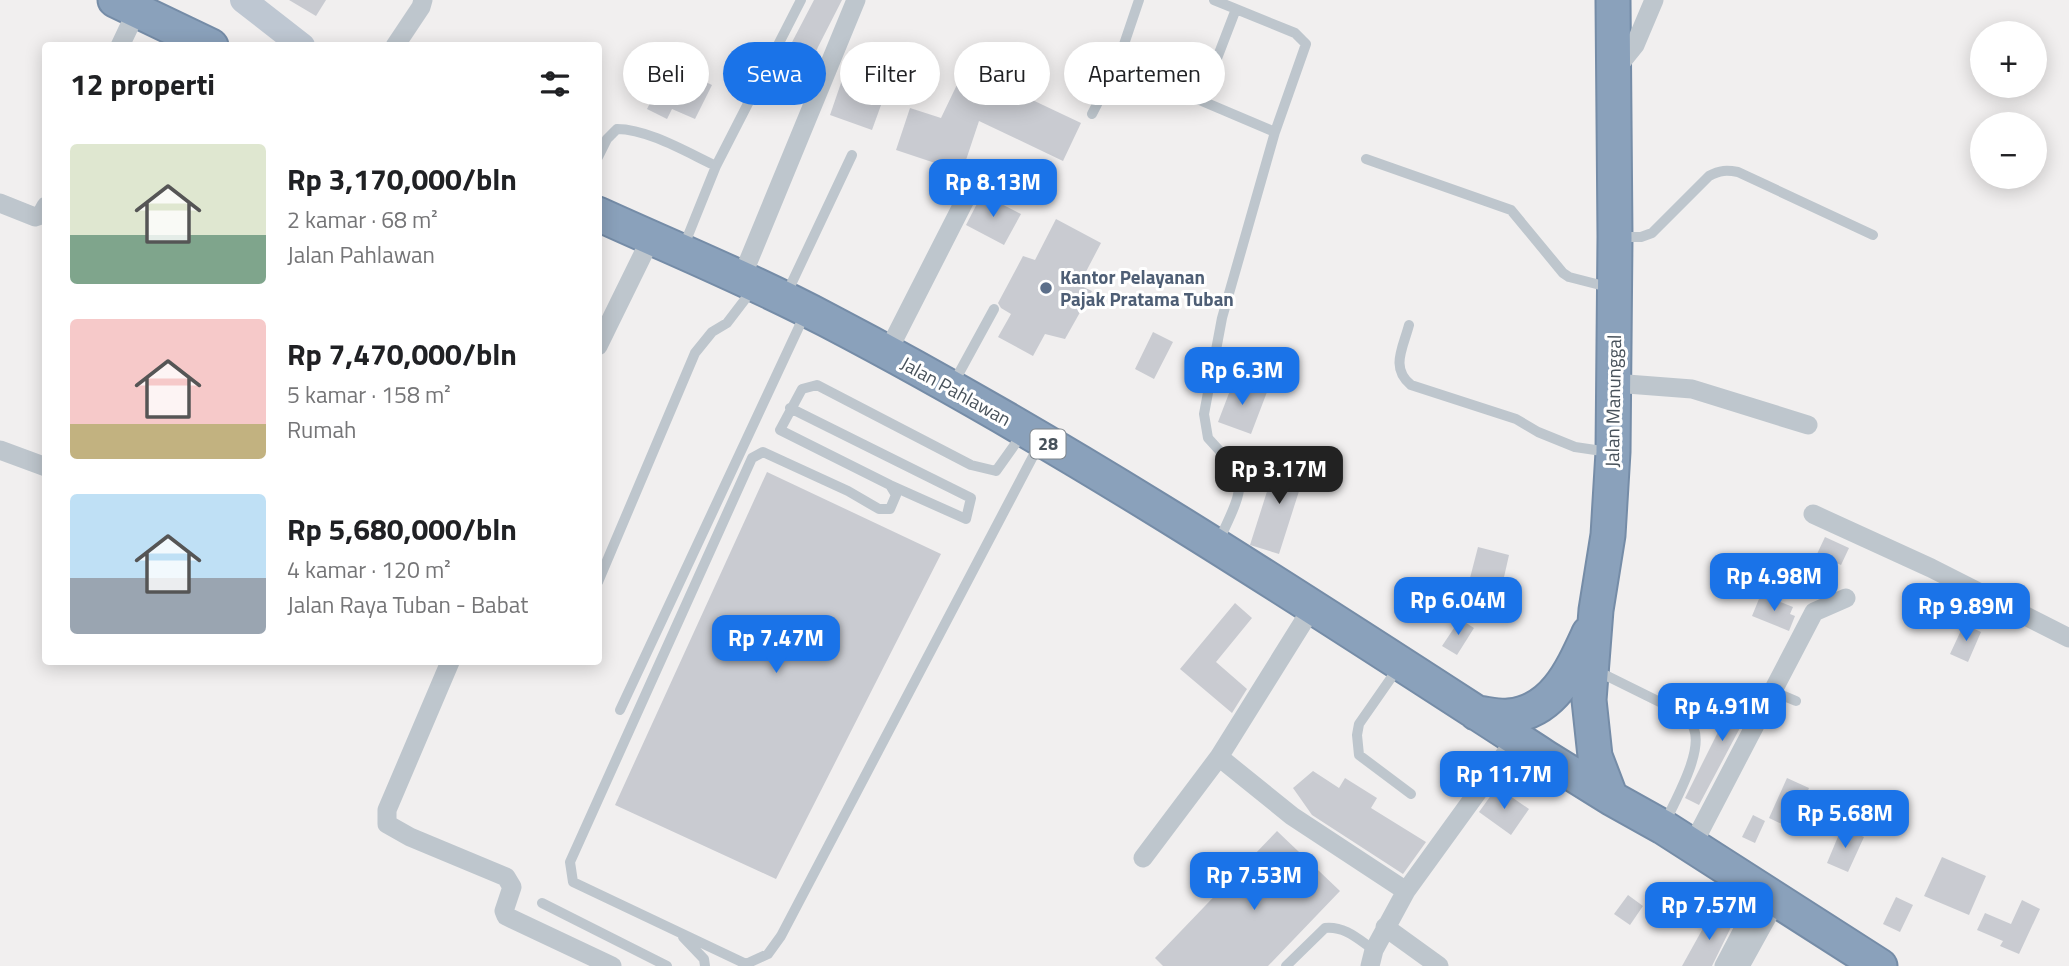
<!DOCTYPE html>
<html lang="id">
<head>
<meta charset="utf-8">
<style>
	body { margin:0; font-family:"Titillium Web",sans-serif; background:#f6f6f6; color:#202124; height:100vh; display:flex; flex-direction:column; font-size:26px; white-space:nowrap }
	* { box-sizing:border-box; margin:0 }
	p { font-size:23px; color:#757577 }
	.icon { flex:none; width:38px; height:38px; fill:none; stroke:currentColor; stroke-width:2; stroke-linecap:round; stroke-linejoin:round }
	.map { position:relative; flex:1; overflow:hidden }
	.details { position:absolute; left:42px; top:42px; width:560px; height:623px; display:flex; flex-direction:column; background:#fff; border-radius:7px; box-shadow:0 4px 18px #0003 }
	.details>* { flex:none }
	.top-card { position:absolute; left:623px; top:42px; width:665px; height:63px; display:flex; gap:14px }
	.tools { position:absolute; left:1970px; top:21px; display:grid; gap:14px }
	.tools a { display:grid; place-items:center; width:77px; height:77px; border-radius:50%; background:#fff; box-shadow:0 4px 18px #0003; font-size:35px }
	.price { position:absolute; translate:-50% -60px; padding:0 16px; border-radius:14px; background:#1a73e8; color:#fff; font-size:23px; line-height:46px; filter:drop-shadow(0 2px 4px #0008) }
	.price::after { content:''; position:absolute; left:50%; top:42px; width:21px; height:16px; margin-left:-10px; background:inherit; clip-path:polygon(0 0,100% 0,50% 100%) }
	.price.active { background:#222; color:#fff }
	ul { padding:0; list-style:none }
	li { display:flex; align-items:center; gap:21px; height:175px; padding:0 28px }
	li span { display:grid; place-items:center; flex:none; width:196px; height:140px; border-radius:7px; color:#555 }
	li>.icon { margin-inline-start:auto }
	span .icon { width:84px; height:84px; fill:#fffc; stroke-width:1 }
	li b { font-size:30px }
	h2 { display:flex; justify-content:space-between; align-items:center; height:84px; padding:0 28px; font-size:30px }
	.pill { padding:0 24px; border-radius:32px; background:#fff; box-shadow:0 4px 18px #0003; font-size:24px; line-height:63px }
	.pill.active { background:#1a73e8; color:#fff }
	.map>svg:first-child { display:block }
	.building { fill:#c9cbd1 }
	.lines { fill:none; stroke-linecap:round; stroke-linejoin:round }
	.highway-casing { stroke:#758ca7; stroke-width:37 }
	.lane { stroke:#bec6cd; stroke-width:10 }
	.street { stroke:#bec6cd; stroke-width:19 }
	.secondary { stroke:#bec7d2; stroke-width:26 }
	.highway { stroke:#8aa1bb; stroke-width:33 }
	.service-dot { fill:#5c6f8a; stroke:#fff; stroke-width:2.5 }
	.labels { text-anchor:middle; stroke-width:6; stroke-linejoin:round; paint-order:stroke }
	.shield { fill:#fff; stroke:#7f868c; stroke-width:2 }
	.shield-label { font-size:18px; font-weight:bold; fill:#48525b }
	.service-label { font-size:19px; font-weight:bold; fill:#4e5e75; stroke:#fff; text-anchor:start }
	.street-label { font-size:19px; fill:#48525b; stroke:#fff }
</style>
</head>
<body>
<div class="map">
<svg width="2069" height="966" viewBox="0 0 2069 966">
	<rect width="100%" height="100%" fill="#f1efef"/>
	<path class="building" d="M289,0h37l-10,16z
		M814,0h28l-24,47 -6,14 5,2 -8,20 -34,-15 11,-23 4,1z
		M643,52l69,33 -17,34 -23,-10 -5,10 -20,-10 5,-10 -26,-12z
		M965,68l116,55 -18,38 -84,-40 -17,51 -66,-22 14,-42 31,10z
		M842,80l43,14 -13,36 -42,-15z
		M982,194l39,20 -17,31 -38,-20z
		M1056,219l45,24 -22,42 13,6 -27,48 -20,-5 -12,22 -35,-19 13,-23 -10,-6 -3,-5 25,-47 12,4z
		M1153,332l20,10 -19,37 -19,-10z
		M1234,380l33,12 -16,42 -33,-12z
		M1278,457l29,9 -28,88 -29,-9z
		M767,472l174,82 -165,325 -161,-74z
		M1825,537l24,11 -8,17 -24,-11z
		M1478,547l31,8 -7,31 -32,-8z
		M1761,594l32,13 -3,7 5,2 -6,15 -37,-15z
		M1235,603l17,15 -36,44 31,27 -15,24 -52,-44z
		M1460,619l14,9 -17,27 -15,-9z
		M1964,624l17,8 -13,30 -18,-8z
		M1742,684l17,8 -60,113 -14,-7z
		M1313,771l26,17 6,-10 32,20 -6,10 55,34 -23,32 -91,-59 -19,-27z
		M1787,778l22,10 -4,10 29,13 -6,13 -29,-12 -3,7 -8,-3 -4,9 -15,-7z
		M1497,787l32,22 -18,26 -32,-23z
		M1753,815l12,6 -10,22 -13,-6z
		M1842,827l22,10 -16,35 -21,-9z
		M1277,831l63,60 -72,75h-105l-8,-8z
		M1942,857l44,19 -17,39 -45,-19z
		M1628,895l15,11 -13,19 -16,-11z
		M1896,897l17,8 -13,27 -17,-8z
		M2022,900l18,9 -21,45 -19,-8 3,-5 -26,-11 8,-17 26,11z
		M1712,912l21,11 -21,43h-30z"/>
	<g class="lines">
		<defs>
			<path id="highway" d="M115,0l96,46
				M598,214c77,35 155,67 229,106 249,130 483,285 718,437l66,41 52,29 217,139
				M1476,713c11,1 23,4 33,3 45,-4 63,-46 80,-83
				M1611,798l-16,-42 -6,-56 7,-90 12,-75 5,-83 2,-215 -2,-237"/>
		</defs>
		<use href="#highway" class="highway-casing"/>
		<path class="lane" d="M1214,0l81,33 11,11 -31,88 -53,186 -18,96 4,24 30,33c8,21 -12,52 -20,72
			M1117,65l158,67
			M1201,100l35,-91
			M1092,114l25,-49 22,-65
			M598,157l9,-18 10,-10c31,0 71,24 99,37
			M1366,159l145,51 52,63 6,4 39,10
			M1619,237h22l11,-4 57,-57c11,-6 18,-6 29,-4l135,63
			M683,248l33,-82 85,-166
			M786,295l66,-140
			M1409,325c-6,23 -19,43 2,60l105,34 22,13 37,15 34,5
			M953,384l41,-75
			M790,408l181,90 -5,21 -76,-34 -110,-55 22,-41 15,-4 154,80 25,6 27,-38
			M890,485l6,10 -6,14h-11l-31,-18 -85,-39 -11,6 -182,404 3,20 173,82 22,-10 13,-18 259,-493
			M598,582l97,-229 17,-21 15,-9 26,-34
			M1398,668l-39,56 -2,11 2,20 52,39
			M1597,671l83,41c6,5 12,9 14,17 9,24 -19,71 -29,94
			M1772,691l24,10
			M620,710l185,-396
			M542,903l125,63
			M683,937l21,22 1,7
			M1286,966l39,-38c20,-2 33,11 49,22"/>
		<path class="street" d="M120,46l17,-36
			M395,46l26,-39 2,-7
			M1614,71l21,-26 19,-45
			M0,203l35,14 6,-2 5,-9
			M741,279l115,-279
			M598,346l53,-108
			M887,353l82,-161
			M1614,383l78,6 116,36
			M0,450l46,17
			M1813,514l118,54 138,70
			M450,662l-63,148v14l23,13 96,40 6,10 -8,24 2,5 106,50
			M1219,757l73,59 114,75
			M1692,846l122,-234 32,-14
			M1143,858l76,-101 93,-149
			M1385,927l54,39
			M1370,966l4,-16 32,-59 110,-152
			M1724,966l40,-76
			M1740,966l37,-67"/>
		<path class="secondary" d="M243,0l59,46"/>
		<use href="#highway" class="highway"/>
	</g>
	<circle class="service-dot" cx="1046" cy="288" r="7"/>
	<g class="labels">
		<rect class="shield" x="1030.5" y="429.5" width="35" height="29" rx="5"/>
		<g class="shield-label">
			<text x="1048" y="450">28</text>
		</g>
		<g class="service-label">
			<text x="1060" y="284">Kantor Pelayanan<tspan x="1060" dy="22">Pajak Pratama Tuban</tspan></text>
		</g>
		<g class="street-label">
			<text transform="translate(956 391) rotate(29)" y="7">Jalan Pahlawan</text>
			<text transform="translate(1613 401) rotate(-89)" y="7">Jalan Manunggal</text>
		</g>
	</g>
</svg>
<div class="tools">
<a>+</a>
<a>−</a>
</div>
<b class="price" style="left:993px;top:219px">Rp 8.13M</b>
<b class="price" style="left:1242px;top:407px">Rp 6.3M</b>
<b class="price active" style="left:1279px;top:506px">Rp 3.17M</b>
<b class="price" style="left:1774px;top:613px">Rp 4.98M</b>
<b class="price" style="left:1458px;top:637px">Rp 6.04M</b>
<b class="price" style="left:1966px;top:643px">Rp 9.89M</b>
<b class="price" style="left:776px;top:675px">Rp 7.47M</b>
<b class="price" style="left:1722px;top:743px">Rp 4.91M</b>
<b class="price" style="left:1504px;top:811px">Rp 11.7M</b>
<b class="price" style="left:1845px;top:850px">Rp 5.68M</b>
<b class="price" style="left:1254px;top:912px">Rp 7.53M</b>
<b class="price" style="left:1709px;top:942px">Rp 7.57M</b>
<div class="top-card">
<a class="pill">Beli</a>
<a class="pill active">Sewa</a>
<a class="pill">Filter</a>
<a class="pill">Baru</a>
<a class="pill">Apartemen</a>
</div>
<section class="details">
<h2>12 properti<svg class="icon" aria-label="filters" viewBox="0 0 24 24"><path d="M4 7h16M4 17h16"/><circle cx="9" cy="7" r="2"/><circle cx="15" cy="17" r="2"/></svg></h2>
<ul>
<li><span style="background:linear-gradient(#dfe7d0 65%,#7fa58c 0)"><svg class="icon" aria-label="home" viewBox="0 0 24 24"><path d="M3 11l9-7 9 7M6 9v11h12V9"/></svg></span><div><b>Rp 3,170,000/bln</b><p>2 kamar · 68 m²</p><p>Jalan Pahlawan</p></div></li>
<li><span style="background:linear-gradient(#f6c9c9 75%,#c2b280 0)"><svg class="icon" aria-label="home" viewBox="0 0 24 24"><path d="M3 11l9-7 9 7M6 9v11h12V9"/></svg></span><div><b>Rp 7,470,000/bln</b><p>5 kamar · 158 m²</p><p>Rumah</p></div></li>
<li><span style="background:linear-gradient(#bfe0f5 60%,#9aa5b1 0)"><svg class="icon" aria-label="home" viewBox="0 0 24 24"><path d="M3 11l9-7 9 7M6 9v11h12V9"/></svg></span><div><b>Rp 5,680,000/bln</b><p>4 kamar · 120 m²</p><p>Jalan Raya Tuban - Babat</p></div></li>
</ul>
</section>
</div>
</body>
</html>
